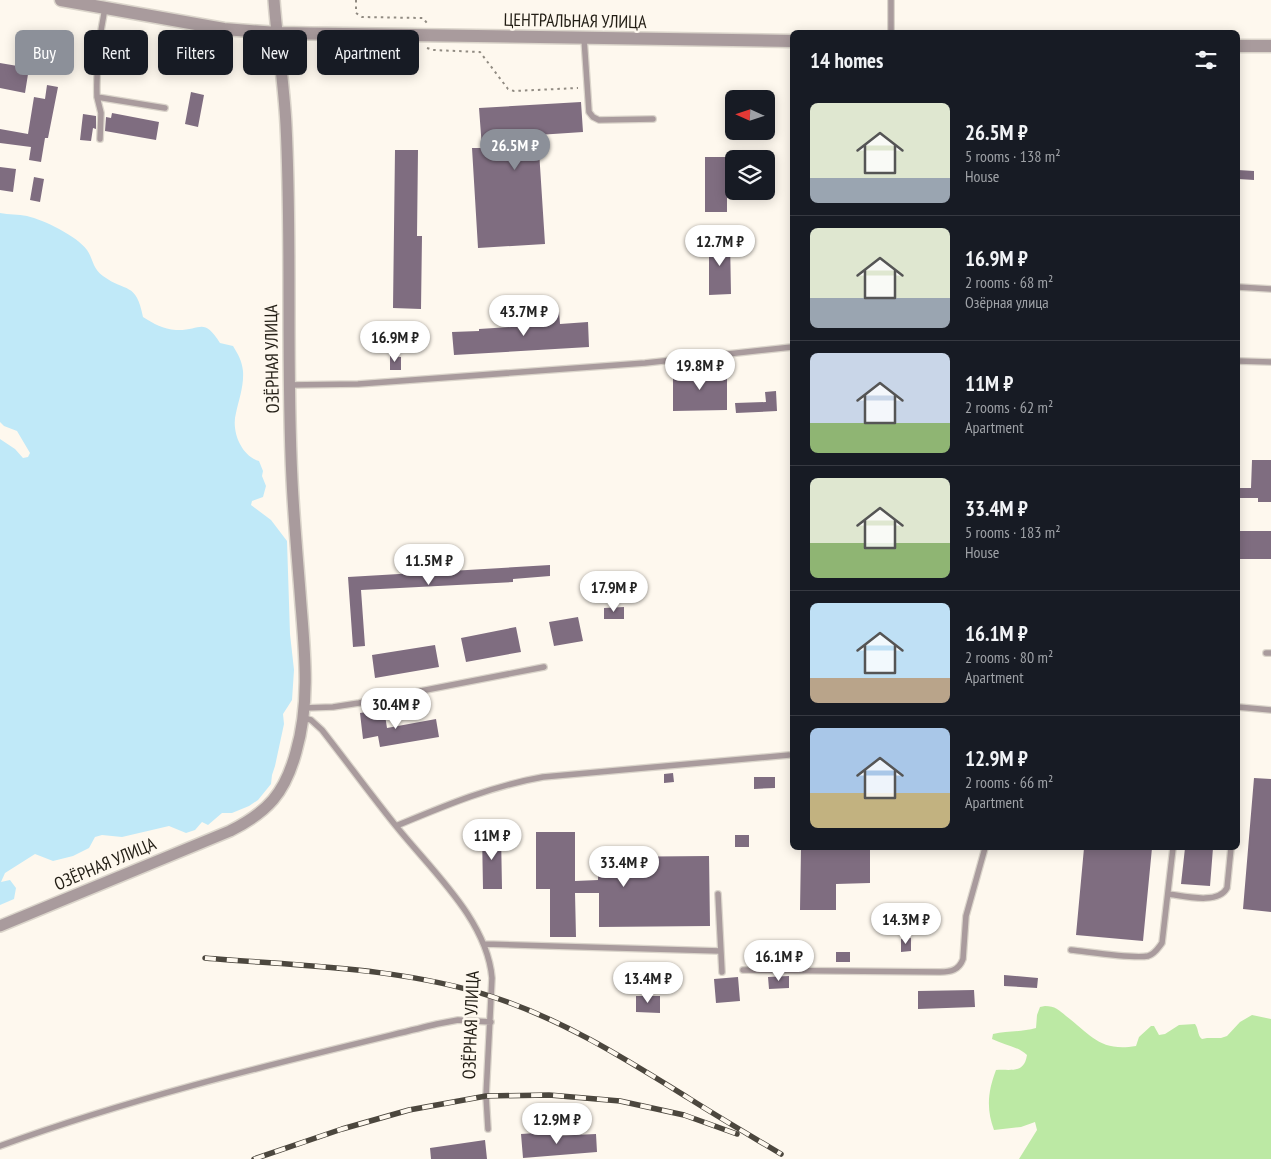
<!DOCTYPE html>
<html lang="en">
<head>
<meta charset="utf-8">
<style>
	body { margin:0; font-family:"PT Sans Narrow",sans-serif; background:#242831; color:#f1f3f6; height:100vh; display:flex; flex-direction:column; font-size:19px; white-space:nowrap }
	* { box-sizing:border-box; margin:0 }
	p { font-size:16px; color:#9ea1a6 }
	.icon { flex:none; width:28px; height:28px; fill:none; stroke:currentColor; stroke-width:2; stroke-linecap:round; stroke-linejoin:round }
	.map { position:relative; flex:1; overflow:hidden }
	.sheet { position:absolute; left:790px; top:30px; width:450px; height:820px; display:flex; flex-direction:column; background:#171b24; border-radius:8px; box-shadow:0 2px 12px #0003 }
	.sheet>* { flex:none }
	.hud { position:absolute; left:15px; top:30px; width:475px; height:45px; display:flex; gap:10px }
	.needle { width:32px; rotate:273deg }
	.fabs { position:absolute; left:725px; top:90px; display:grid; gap:10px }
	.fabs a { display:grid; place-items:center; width:50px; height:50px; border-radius:8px; background:#171b24; box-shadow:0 2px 12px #0003; font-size:25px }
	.price { position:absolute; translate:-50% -42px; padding:0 11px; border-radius:18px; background:#fff; color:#222; font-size:16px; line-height:32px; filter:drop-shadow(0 1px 2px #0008) }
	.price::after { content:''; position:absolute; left:50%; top:30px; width:15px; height:11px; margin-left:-8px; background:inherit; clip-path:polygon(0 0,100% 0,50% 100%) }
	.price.active { background:#8c9099; color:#fff }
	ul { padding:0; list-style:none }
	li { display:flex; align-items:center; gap:15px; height:125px; padding:0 20px }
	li+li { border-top:1px solid #363941 }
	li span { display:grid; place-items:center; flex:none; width:140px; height:100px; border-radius:8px; color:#555 }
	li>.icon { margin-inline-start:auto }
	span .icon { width:60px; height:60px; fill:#fffc; stroke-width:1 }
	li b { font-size:21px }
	h2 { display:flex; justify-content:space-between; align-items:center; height:60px; padding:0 20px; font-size:21px }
	.pill { padding:0 18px; border-radius:8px; background:#171b24; box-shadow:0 2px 12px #0003; font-size:18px; line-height:45px }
	.pill.active { background:#8c9099; color:#fff }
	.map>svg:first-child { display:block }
	.green { fill:#bce9a4 }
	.water { fill:#c0e9f8 }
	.building { fill:#7f6d80 }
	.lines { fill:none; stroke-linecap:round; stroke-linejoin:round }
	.service-casing { stroke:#dbd5cb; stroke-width:8 }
	.minor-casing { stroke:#dbd5cb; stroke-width:14 }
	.tertiary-casing { stroke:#dbd5cb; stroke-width:15 }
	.path { stroke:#918b82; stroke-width:2; stroke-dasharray:2.5 4; stroke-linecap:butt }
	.service { stroke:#a99b9d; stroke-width:5.5 }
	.minor { stroke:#a99b9d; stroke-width:11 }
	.tertiary { stroke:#a99b9d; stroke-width:12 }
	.rail-casing { stroke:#4c473e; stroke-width:5.5 }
	.rail { stroke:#fef8ee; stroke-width:4; stroke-dasharray:11; stroke-linecap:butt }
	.labels { text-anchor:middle; stroke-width:5; stroke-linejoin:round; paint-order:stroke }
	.street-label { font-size:18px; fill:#231e15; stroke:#fef8ee }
</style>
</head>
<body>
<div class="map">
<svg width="1271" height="1159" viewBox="0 0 1271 1159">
	<rect width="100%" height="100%" fill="#fef8ee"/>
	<path class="green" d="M1045,1006c10,0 14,4 21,10 25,19 34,36 70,30l3,-9 12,-11h3l5,9 6,-1 14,-9 16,-1c4,5 2,11 7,15l5,-1h14l6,-2 13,-14 12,-7 19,4v140h-252l18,-29 -2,-8 -14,5 -27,3c-8,-21 -6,-39 2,-60 16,-1 28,4 31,-15 -10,-9 -23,-10 -35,-16l1,-5c14,-3 29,-2 43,-6l1,-13 3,-8z"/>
	<path class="water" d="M0,213c9,2 18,1 27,3 17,4 50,20 60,34 6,8 5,18 16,26 23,17 33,5 40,41 11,7 20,12 33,13 25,1 27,-14 44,13l13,3c5,8 9,15 10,25 1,15 -4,28 -7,42 -5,18 5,43 23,48l4,10 -1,5 4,10 -3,11 -11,4 -1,4 20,15 16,21 3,93 4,36 -2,30 -9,14 1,10 -9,42 -3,9 -1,9 -13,16 -9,6 -17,7h-10l-14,12 -6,-3 -7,8 -9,3 -17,-7 -47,11 -20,-2 -7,2 -6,11 -16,8 -20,5 -18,-7 -30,19 -4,9 9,-2 6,8 -2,11 -14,6v-466l15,10 8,9 5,-1 2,-4 -13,-22 -13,-5 -4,-4z"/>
	<path class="building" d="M0,63l29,5 -4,25 -25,-5z
		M47,85l11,2 -10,51h-3l-4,24 -12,-2 2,-13 -31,-4v-14l28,5 6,-37 11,2z
		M191,92l13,3 -6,32 -13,-3z
		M581,102l2,30 -45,3 7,109 -67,4 -6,-100h10l-3,-40z
		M112,113l47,9 -3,18 -51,-9 1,-14 5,1z
		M83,114l13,2v13l-3,-1 -2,13 -11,-1z
		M395,150h23l-1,86h5l-1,73 -28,-1z
		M705,157h22v55h-22z
		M0,167l16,2 -3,23 -13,-2z
		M1238,170l16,1v9l-16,-1z
		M34,177l10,2 -4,23 -10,-2z
		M709,240h21l1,54 -22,1z
		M559,311l1,13 28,-2 1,25 -135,8 -2,-23 27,-1v-2l49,-3 -1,-12z
		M390,356l11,1v13h-11z
		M727,371v39l-54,1v-38z
		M776,391l1,20 -41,2 -1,-10 31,-1 -1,-10z
		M1252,460h19v42h-13v-4h-20v-10h13z
		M1238,531h33v28h-33z
		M550,565v11l-37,3v3l-152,8 4,56 -12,1 -5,-70z
		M624,607v12h-20v-11z
		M578,617l5,24 -29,5 -5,-24z
		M516,627l5,25 -55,10 -5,-24z
		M435,645l4,22 -64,11 -3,-23z
		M384,709l3,19 49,-9 3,18 -59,10 -2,-11 -15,3 -3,-26z
		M673,773l1,9 -10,1v-9z
		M754,777h21v11l-21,1z
		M1254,778l17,1v133l-28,-3z
		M536,832h39v49l23,-1v-23l111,-1 1,70 -111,1v-34h-24l1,44h-26v-48h-14z
		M482,833h19l1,56h-19z
		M735,835h14v12h-14z
		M801,848h69v35l-34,1v26h-36z
		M1084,848h68l-9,93 -67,-6z
		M1185,848h28l-3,38 -29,-2z
		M911,938v13l-10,1v-13z
		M836,952h14v10h-14z
		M1004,975l34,3 -1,10 -33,-2z
		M789,976v12l-20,1 -1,-12z
		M738,977l2,24 -24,2 -2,-24z
		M974,990l1,17 -57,2v-18z
		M636,996h24v17l-24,-1z
		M552,1132l1,4 43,-2 1,18 -74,6 -2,-24z
		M485,1140l2,19h-56l-1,-11z"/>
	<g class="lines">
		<defs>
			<path id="service" d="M105,8c-6,30 -9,59 -8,89l68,11
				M891,32v-32
				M584,38l5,74 4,5 6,3 54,-1
				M97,97l4,16 -1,26
				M1238,287l33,2
				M1238,361l33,1
				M289,385l69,-1 287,-21 147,-16
				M1266,653h5
				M1238,707l33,3
				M304,708l29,-1 26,-4 185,-36
				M304,718l7,2 11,10c25,32 49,65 74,96 36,45 91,94 96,152l-6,118 2,33
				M396,826c48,-20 95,-40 147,-49l246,-22
				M718,894l4,78
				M1168,894c16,2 50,11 59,-6l4,-40
				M485,944l235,7
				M1071,950c19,2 61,9 77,6 7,-2 10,-8 14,-13l11,-95
				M743,970l197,2c11,0 19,-2 23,-13l3,-43 19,-68
				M0,1146c142,-52 290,-86 437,-122l21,-4 33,2"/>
			<path id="minor" d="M0,926l230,-95c38,-19 55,-38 66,-79 14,-48 9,-98 5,-147 -3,-41 -7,-83 -9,-125 -6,-118 0,-237 -6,-355 -2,-42 -9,-83 -12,-125"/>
			<path id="tertiary" d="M61,0l163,29 53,4 515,8
				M1238,46h33"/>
		</defs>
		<use href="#service" class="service-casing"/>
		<use href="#minor" class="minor-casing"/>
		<use href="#tertiary" class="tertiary-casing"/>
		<path class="path" d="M356,0v13l6,4 61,1 4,5
			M427,48l6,2 47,2 28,37 6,2 64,-3"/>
		<use href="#service" class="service"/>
		<use href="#minor" class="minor"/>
		<use href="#tertiary" class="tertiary"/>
		<defs>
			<path id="rail" d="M205,958c95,8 196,9 288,39 71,23 134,63 197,102 30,19 61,37 91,55
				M254,1159l88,-30 67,-19 77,-14 63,-1 71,6 64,14 53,19"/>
		</defs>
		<use href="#rail" class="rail-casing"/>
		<use href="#rail" class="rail"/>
	</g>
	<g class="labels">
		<g class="street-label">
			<text transform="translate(575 21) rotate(1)" y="6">ЦЕНТРАЛЬНАЯ УЛИЦА</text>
			<text transform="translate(272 359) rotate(-91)" y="6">ОЗЁРНАЯ УЛИЦА</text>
			<text transform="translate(105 864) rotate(-23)" y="6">ОЗЁРНАЯ УЛИЦА</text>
			<text transform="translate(471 1025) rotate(-88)" y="6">ОЗЁРНАЯ УЛИЦА</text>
		</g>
	</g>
</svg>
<div class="fabs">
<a><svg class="needle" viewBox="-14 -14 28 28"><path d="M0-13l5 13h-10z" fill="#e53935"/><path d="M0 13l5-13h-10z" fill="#9ea1a6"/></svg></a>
<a><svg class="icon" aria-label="layers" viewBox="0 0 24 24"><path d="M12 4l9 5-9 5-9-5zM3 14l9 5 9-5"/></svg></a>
</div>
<b class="price active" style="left:515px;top:171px">26.5M ₽</b>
<b class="price" style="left:720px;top:267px">12.7M ₽</b>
<b class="price" style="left:524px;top:337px">43.7M ₽</b>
<b class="price" style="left:395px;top:363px">16.9M ₽</b>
<b class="price" style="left:700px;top:391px">19.8M ₽</b>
<b class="price" style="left:429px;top:586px">11.5M ₽</b>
<b class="price" style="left:614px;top:613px">17.9M ₽</b>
<b class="price" style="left:396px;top:730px">30.4M ₽</b>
<b class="price" style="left:492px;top:861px">11M ₽</b>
<b class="price" style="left:624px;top:888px">33.4M ₽</b>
<b class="price" style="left:906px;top:945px">14.3M ₽</b>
<b class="price" style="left:779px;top:982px">16.1M ₽</b>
<b class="price" style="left:648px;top:1004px">13.4M ₽</b>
<b class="price" style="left:557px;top:1145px">12.9M ₽</b>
<div class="hud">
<a class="pill active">Buy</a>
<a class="pill">Rent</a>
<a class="pill">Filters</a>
<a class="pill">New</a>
<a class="pill">Apartment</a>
</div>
<section class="sheet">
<h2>14 homes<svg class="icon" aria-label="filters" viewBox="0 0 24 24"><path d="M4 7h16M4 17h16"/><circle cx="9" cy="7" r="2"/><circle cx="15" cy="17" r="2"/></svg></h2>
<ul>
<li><span style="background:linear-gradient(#dfe7d0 75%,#9aa5b1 0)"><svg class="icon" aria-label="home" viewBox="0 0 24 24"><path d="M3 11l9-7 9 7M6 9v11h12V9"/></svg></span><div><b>26.5M ₽</b><p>5 rooms · 138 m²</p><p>House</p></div></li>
<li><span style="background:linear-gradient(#dfe7d0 70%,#9aa5b1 0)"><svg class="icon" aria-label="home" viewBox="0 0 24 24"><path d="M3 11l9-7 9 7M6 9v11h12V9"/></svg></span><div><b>16.9M ₽</b><p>2 rooms · 68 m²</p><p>Озёрная улица</p></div></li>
<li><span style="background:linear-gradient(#c9d6e8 70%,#8fb573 0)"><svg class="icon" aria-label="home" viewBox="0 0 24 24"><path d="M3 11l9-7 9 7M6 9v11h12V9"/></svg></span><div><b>11M ₽</b><p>2 rooms · 62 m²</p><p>Apartment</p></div></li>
<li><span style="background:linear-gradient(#dfe7d0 65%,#8fb573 0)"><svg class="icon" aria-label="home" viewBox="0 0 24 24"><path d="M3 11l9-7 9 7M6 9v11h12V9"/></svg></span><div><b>33.4M ₽</b><p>5 rooms · 183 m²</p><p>House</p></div></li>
<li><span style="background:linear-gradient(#bfe0f5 75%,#b9a48a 0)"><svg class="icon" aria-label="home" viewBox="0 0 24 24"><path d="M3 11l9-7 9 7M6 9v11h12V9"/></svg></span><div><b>16.1M ₽</b><p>2 rooms · 80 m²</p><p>Apartment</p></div></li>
<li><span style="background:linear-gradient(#a9c7e8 65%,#c2b280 0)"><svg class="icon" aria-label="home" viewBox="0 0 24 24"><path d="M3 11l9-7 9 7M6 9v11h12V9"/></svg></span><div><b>12.9M ₽</b><p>2 rooms · 66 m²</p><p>Apartment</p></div></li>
</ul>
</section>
</div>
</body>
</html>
